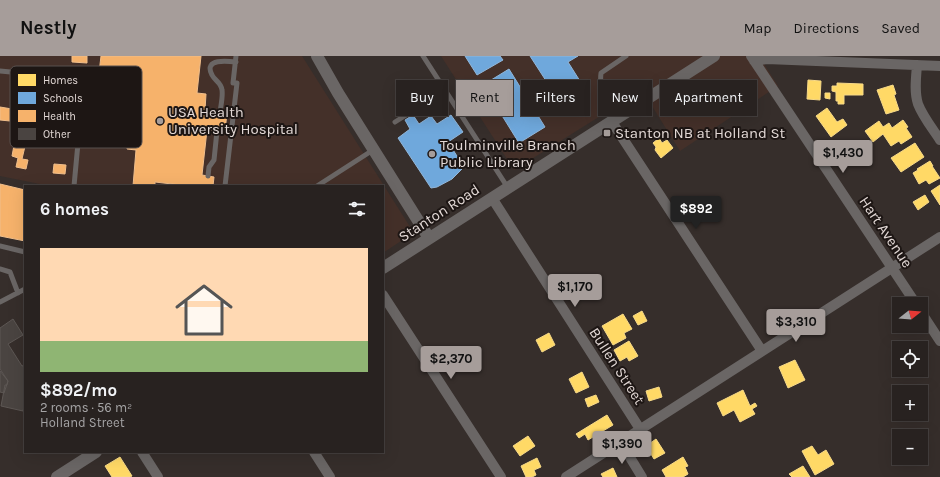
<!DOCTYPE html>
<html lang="en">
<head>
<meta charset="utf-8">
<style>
	body { margin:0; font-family:Karla,sans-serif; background:#302a29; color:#f1f3f6; height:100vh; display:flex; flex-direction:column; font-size:15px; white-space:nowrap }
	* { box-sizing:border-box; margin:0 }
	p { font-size:13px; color:#a5a4a5 }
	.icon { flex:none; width:22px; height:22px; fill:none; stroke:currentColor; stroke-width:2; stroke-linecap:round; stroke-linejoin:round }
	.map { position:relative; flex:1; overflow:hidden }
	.drawer { position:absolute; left:24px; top:129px; width:360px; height:268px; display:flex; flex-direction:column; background:#282220; border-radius:0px; box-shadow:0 4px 16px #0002,0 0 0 1px #443f3e }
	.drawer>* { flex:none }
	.banner { position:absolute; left:396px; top:24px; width:380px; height:36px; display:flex; gap:8px }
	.needle { width:26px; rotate:73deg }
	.fabs { position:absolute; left:892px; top:241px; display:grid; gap:8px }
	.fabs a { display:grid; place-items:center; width:36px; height:36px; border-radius:0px; background:#282220; box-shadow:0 4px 16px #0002,0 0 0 1px #443f3e; font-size:20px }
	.price { position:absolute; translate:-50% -34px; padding:0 9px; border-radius:4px; background:#a69d9a; color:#111; font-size:13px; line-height:26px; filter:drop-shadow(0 1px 2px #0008) }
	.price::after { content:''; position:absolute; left:50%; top:24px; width:12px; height:9px; margin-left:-6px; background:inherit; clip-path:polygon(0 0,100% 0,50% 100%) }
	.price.active { background:#222; color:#fff }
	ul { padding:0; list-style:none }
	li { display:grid; align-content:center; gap:8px; height:212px; padding:0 16px }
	li span { display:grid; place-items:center; height:124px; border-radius:0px; color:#555 }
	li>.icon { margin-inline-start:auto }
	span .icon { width:72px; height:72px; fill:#fffc; stroke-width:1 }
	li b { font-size:17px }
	h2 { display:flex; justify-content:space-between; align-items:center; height:48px; padding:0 16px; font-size:17px }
	.pill { padding:0 14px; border-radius:0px; background:#282220; box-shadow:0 4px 16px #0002,0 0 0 1px #443f3e; font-size:14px; line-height:36px }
	.pill.active { background:#a69d9a; color:#111 }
	header { display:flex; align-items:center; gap:24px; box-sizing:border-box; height:56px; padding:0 20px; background:#a69d9a; color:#111 }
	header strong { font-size:19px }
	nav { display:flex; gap:22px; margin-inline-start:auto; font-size:14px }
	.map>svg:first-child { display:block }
	.built { fill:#443029 }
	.homes { fill:#ffd966; stroke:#f7d988 }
	.schools { fill:#6fa8dc; stroke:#92b7da }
	.health { fill:#f6b26b; stroke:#f0be8b }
	.building { fill:#4a4441; stroke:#5d5754 }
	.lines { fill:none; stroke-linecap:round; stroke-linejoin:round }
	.service { stroke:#6a6665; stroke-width:5 }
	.minor { stroke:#6a6665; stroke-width:10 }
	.tertiary { stroke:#6a6665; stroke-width:12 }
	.poi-dot { fill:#a69d9a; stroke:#1d1614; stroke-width:1.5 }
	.labels { text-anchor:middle; stroke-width:4; stroke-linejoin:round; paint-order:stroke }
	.poi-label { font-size:15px; fill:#e3d9d6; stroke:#1d1614; text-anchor:start }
	.street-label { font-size:15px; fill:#e3d9d6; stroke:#1d1614 }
	.key { fill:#1d1614; stroke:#58504e; stroke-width:1 }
	.key-label { font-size:11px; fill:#e3d9d6 }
</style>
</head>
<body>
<header>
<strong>Nestly</strong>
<nav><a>Map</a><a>Directions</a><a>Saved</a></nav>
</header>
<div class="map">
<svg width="940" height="421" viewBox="0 0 940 421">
	<rect width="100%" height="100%" fill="#362e2b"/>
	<path class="built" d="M0,0h302l110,174 -2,5 -27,18v-67h-333l-50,-10z
		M441,0h318l19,30 -98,65 -38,-61 -128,80z"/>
	<path class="homes" d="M808,24l13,1 -1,19 -13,-1z
		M837,27l26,1v11h-19v9h-6v-3h-2v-9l-4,-1v-5h5z
		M893,29l3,9 -2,1 5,15 -13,4 -9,-24z
		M825,37h5v6l-5,-1z
		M827,52l10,14 6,-3 4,6 -16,12 -15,-21z
		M903,64l5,7 -2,1 6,9 -11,7 -2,-3 -8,5 -8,-12 -10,8 -8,-11 14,-10 4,6 6,-4 3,5z
		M659,82l3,5 5,-3 6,8 -12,10 -6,-8 1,-3 -3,-4z
		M915,87l9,14 -23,15 -10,-14z
		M930,105l3,5h-1l8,12 -11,6 -3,-4 -7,4 -6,-11 5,-3 -1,-1z
		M940,129v20l-9,-14z
		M925,139l4,7 -11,8 -5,-8z
		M642,255l5,10 -9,4 -5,-9z
		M623,258l9,15 -8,4 2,5 -13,7 -11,-19z
		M549,277l6,12 -13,7 -6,-12z
		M629,285l9,15 -9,5 -2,-4 -7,4 -6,-11z
		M795,304l10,20 -17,8 -9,-21z
		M582,316l7,15 -13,6 -7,-14z
		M659,331l3,10 -13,4 -3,-10z
		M743,334l7,16 5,-3 2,3 -5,3 3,5 -15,8 -6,-12 -11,6 -6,-13z
		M596,339l3,7 -11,5 -3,-8z
		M607,359l6,10 -25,15 -3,-6 -6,4 -3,-4z
		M528,380l7,10 -15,10 -7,-10z
		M656,383l9,14 -11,6 -8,-13z
		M812,390l6,9 8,-5 8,14 -19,11 -13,-24z
		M120,401l12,19 -2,1h-18l-7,-11z
		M683,401l5,9 -3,1 3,7 -5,3h-17l-4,-7z
		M537,402l4,9 -7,3 2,5 -4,2h-6l-5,-11z
		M803,410l7,11h-18l-3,-3z
		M613,412l4,9h-14l-2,-3z"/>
	<path class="schools" d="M465,0h35l3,4 -26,15z
		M530,0h48l-10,6 17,27 -24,15z
		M509,13l36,58 -26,16 -36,-58z
		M413,59l6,9 12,-8 6,8 14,-9 12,17 -15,10 16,25 -12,12 -15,8 -6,1 -33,-50 12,-9 -5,-9z"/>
	<path class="health" d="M72,0h15v7l-15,-1z
		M101,0h100l-4,37 9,1 -1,16 22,2 -2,20 -18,-2 -5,45 12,2 -1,9h-24l-34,-4v4h-22l3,-36 -9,-1 1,-13 -36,-4z
		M0,51l12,2 -2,12 -10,-1z
		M15,84l11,2 -4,17 6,1 -2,9 -10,-2 2,-9 -6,-2z
		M54,108l12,1 -1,9 -12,-1z
		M0,128l25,6v51l-25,-5z"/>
	<path class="building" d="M13,263l10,16 -15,9 14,22 3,-1v37l-2,9 -22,-5 4,-21h2l1,-4 -8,-12v-41z
		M0,315l8,10 -4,12 -4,-1z"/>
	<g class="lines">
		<path class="service" d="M423,0l85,132
			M0,15l84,8 -10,107
			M220,56c1,-7 3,-16 2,-22 -1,-8 -7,-9 -10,-15 -9,-17 16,-14 24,-13
			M616,62c-10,-13 -17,-29 -15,-45l25,-17
			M395,66l27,-17 24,-14
			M208,120l1,-9 5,-7 3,-29
			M225,130l12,-103h-4l3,-27
			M317,130l56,-36
			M0,190l25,6
			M0,213l10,3 8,21
			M0,246l25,-13"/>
		<path class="minor" d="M751,0l165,248
			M754,5l13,-2 173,7
			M917,9c-1,13 -3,27 1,39 5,13 15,25 22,36
			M612,66l150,229
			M492,142l148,231
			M383,239l118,182
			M921,256l19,29
			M620,385l22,36
			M142,396l16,25
			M314,396l16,25
			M566,421l374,-240"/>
		<path class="tertiary" d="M317,0l21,37 91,145
			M383,212l331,-212
			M57,421l39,-25"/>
	</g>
	<g class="poi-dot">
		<circle cx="160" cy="65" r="4"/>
		<rect x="603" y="73" width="8" height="8" rx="2"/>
		<circle cx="432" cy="98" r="4"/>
	</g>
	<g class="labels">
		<g class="poi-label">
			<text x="168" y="61">USA Health<tspan x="168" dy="17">University Hospital</tspan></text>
			<text x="615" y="82">Stanton NB at Holland St</text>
			<text x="440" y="94">Toulminville Branch<tspan x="440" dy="17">Public Library</tspan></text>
		</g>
		<g class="street-label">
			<text transform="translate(439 157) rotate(-33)" y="5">Stanton Road</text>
			<text transform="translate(886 176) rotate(56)" y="5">Hart Avenue</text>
			<text transform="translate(617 310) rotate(57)" y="5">Bullen Street</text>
		</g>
	</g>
	<rect x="10" y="10" width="132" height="82" rx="6" class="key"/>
	<rect x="18" y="18" width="18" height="12" fill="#ffd966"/>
	<rect x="18" y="36" width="18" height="12" fill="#6fa8dc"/>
	<rect x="18" y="54" width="18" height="12" fill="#f6b26b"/>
	<rect x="18" y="72" width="18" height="12" fill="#4a4441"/>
	<g class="key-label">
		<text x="43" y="28">Homes</text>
		<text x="43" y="46">Schools</text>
		<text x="43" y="64">Health</text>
		<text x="43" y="82">Other</text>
	</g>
</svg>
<div class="fabs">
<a><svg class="needle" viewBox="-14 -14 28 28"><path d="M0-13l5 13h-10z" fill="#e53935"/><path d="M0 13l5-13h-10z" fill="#a5a4a5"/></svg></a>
<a><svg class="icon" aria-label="locate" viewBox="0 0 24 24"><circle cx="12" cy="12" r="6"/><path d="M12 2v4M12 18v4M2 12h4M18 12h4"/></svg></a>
<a>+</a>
<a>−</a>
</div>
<b class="price" style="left:843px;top:118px">$1,430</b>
<b class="price active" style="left:696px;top:174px">$892</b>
<b class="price" style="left:575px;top:252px">$1,170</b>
<b class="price" style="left:796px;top:287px">$3,310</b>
<b class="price" style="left:451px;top:324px">$2,370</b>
<b class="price" style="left:622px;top:409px">$1,390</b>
<div class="banner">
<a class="pill">Buy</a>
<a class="pill active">Rent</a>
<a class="pill">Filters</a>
<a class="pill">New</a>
<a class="pill">Apartment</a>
</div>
<section class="drawer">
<h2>6 homes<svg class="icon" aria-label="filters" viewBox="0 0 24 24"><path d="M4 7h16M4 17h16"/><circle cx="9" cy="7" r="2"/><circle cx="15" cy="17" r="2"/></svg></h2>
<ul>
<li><span style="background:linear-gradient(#ffd9b3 75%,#8fb573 0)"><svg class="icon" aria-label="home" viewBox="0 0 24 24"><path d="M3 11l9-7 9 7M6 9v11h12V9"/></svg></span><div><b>$892/mo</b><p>2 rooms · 56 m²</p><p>Holland Street</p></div></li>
</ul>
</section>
</div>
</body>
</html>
